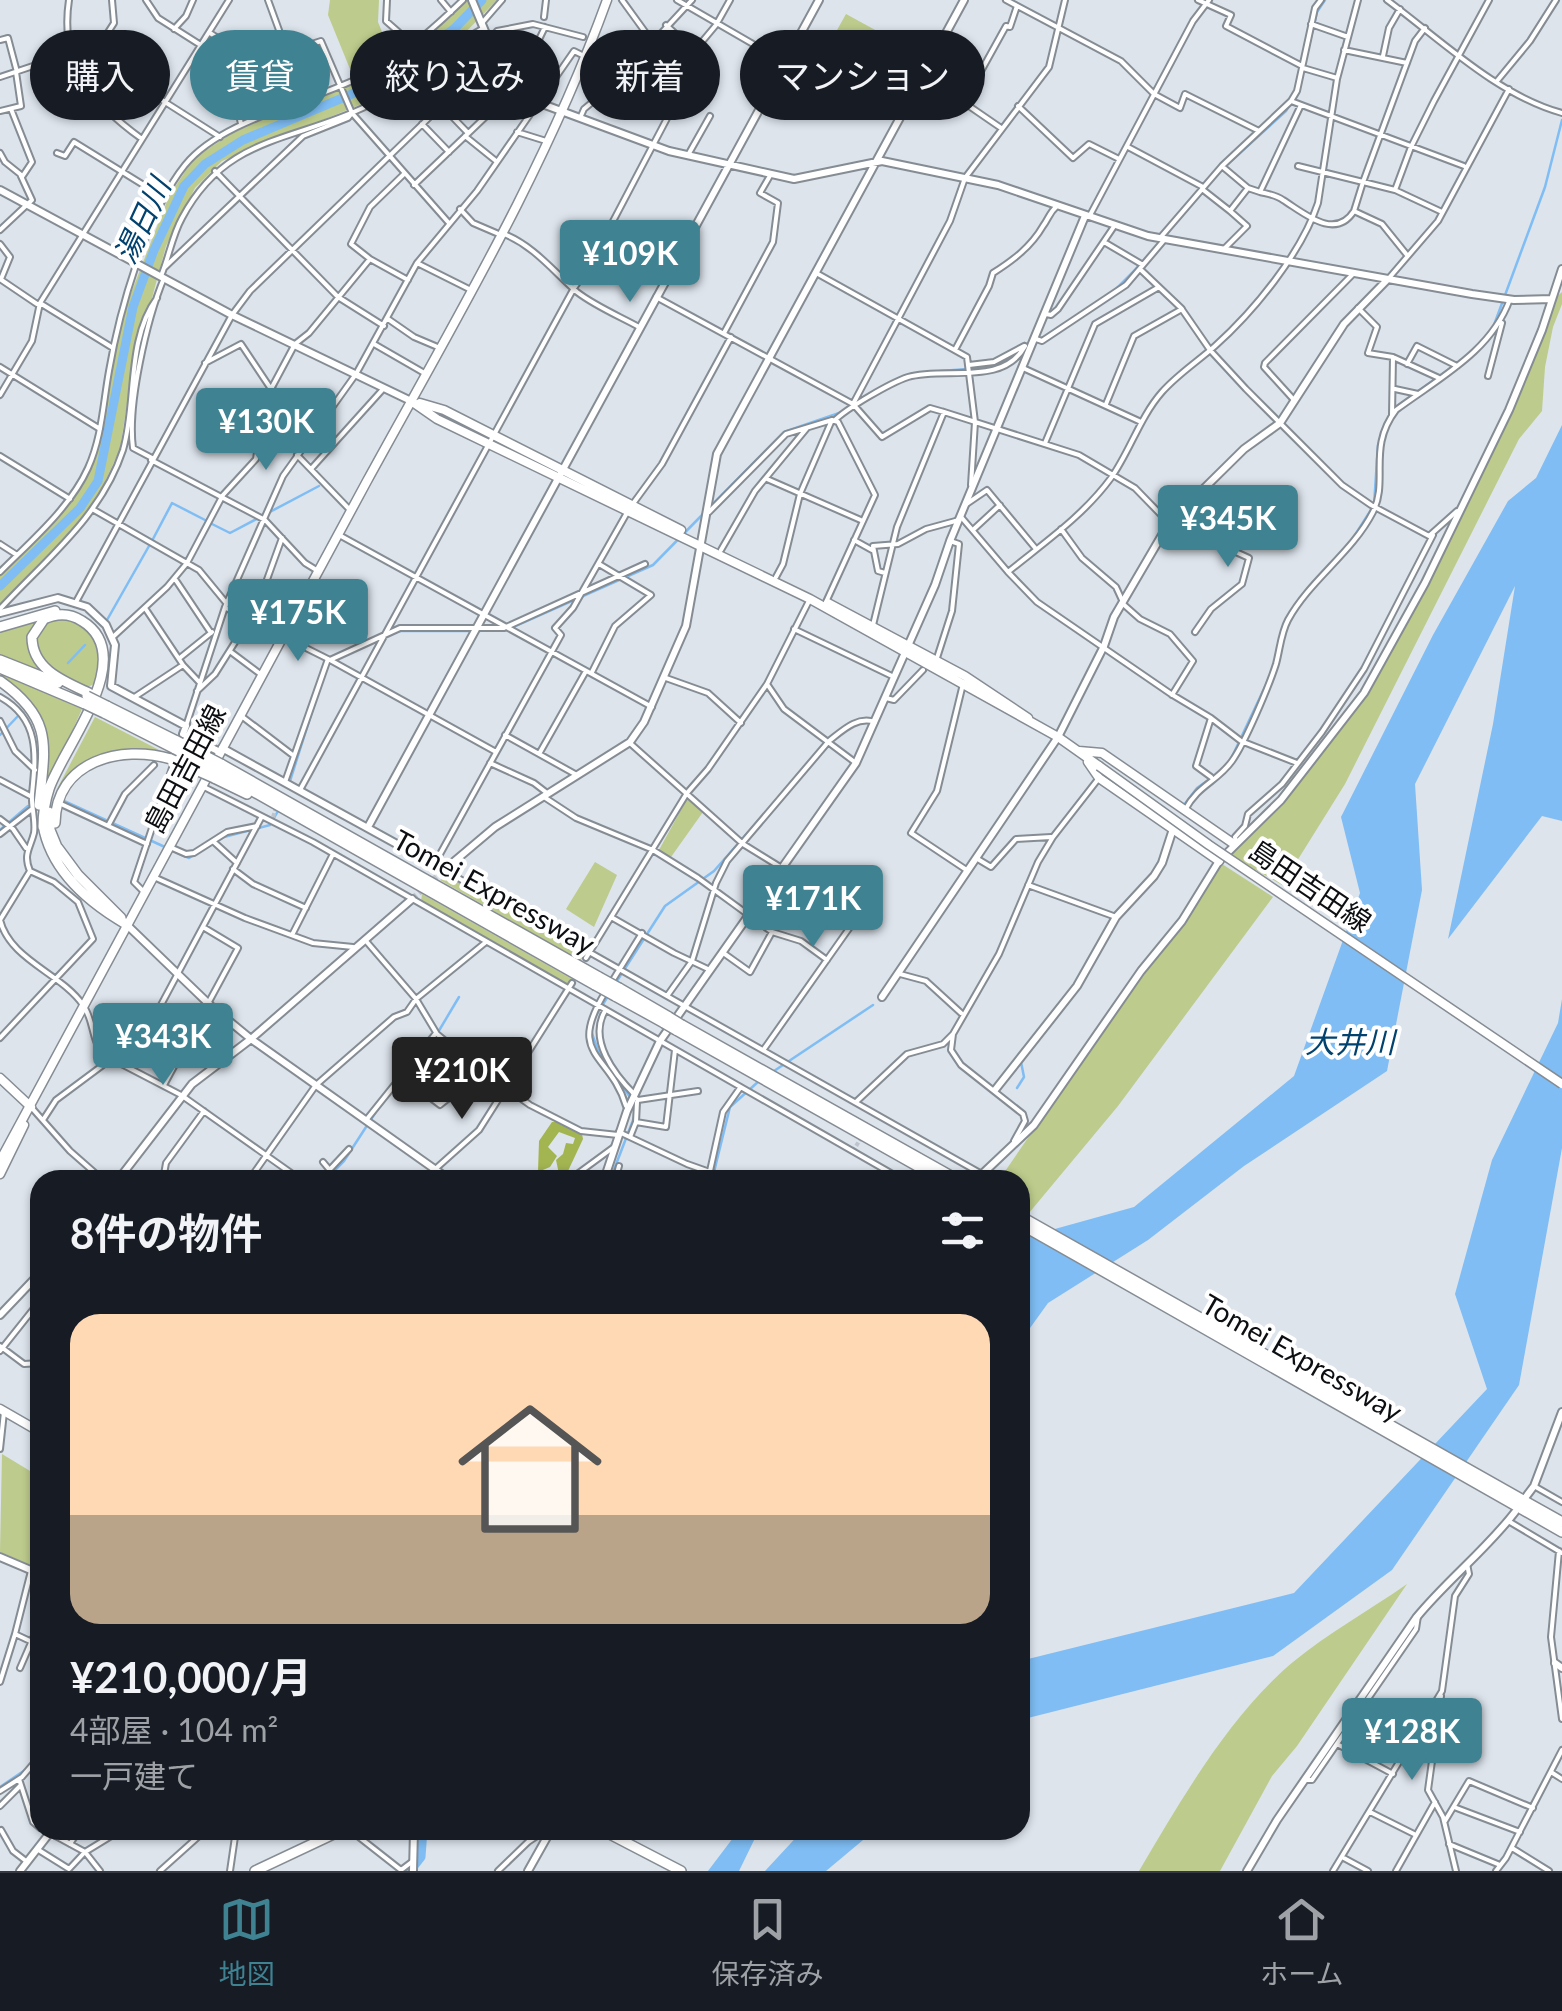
<!DOCTYPE html>
<html lang="ja">
<head>
<meta charset="utf-8">
<style>
	body { margin:0; font-family:Lato,"Noto Sans JP",sans-serif; background:#242831; color:#f1f3f6; height:100vh; display:flex; flex-direction:column; font-size:38px; white-space:nowrap }
	* { box-sizing:border-box; margin:0 }
	p { font-size:32px; color:#9ea1a6 }
	.icon { flex:none; width:55px; height:55px; fill:none; stroke:currentColor; stroke-width:2; stroke-linecap:round; stroke-linejoin:round }
	.map { position:relative; flex:1; overflow:hidden }
	.drawer { position:absolute; left:30px; top:1170px; width:1000px; height:670px; display:flex; flex-direction:column; background:#171b24; border-radius:30px; box-shadow:0 2px 8px #0004 }
	.drawer>* { flex:none }
	.banner { position:absolute; left:30px; top:30px; width:1000px; height:90px; display:flex; gap:20px }
	.price { position:absolute; translate:-50% -85px; padding:0 22px; border-radius:10px; background:#3f8292; color:#fff; font-size:32px; line-height:65px; filter:drop-shadow(0 2px 5px #0008) }
	.price::after { content:''; position:absolute; left:50%; top:60px; width:30px; height:22px; margin-left:-15px; background:inherit; clip-path:polygon(0 0,100% 0,50% 100%) }
	.price.active { background:#222; color:#fff }
	ul { padding:0; list-style:none }
	li { display:grid; align-content:center; gap:20px; height:530px; padding:0 40px }
	li+li { border-top:2px solid #363941 }
	li span { display:grid; place-items:center; height:310px; border-radius:30px; color:#555 }
	li>.icon { margin-inline-start:auto }
	span .icon { width:180px; height:180px; fill:#fffc; stroke-width:1 }
	li b { font-size:42px }
	h2 { display:flex; justify-content:space-between; align-items:center; height:120px; padding:0 40px; font-size:42px }
	.chip { padding:0 35px; border-radius:45px; background:#171b24; box-shadow:0 2px 8px #0004; font-size:35px; line-height:90px }
	.chip.active { background:#3f8292; color:#fff }
	.menu { display:flex; justify-content:space-around; align-items:center; height:140px; border-top:2px solid #363941; background:#171b24; font-size:28px; color:#9ea1a6 }
	.menu a { display:grid; justify-items:center; gap:5px }
	.menu .active { color:#3f8292 }
	.map>svg:first-child { display:block }
	.green { fill:#bdcb8c }
	.forest { fill:#a2b551 }
	.water { fill:#7fbdf4 }
	.lines { fill:none; stroke-linecap:round; stroke-linejoin:round }
	.stream { stroke:#7fbdf4; stroke-width:2.5 }
	.river { stroke:#7fbdf4; stroke-width:9 }
	.street-tunnel { stroke:#bec4cb; stroke-width:4; stroke-dasharray:4 2; stroke-linecap:butt }
	.secondary-tunnel { stroke:#bec4cb; stroke-width:6; stroke-dasharray:6 3; stroke-linecap:butt }
	.street-casing { stroke:#858c93; stroke-width:8 }
	.secondary-casing { stroke:#858c93; stroke-width:10 }
	.primary-casing { stroke:#858c93; stroke-width:11 }
	.highway-casing { stroke:#858c93; stroke-width:12 }
	.street { stroke:#fff; stroke-width:4 }
	.secondary { stroke:#fff; stroke-width:6 }
	.primary { stroke:#fff; stroke-width:8 }
	.highway { stroke:#fff; stroke-width:9 }
	.primary-bridge-casing { stroke:#858c93; stroke-width:11; stroke-linecap:butt }
	.highway-bridge-casing { stroke:#858c93; stroke-width:12; stroke-linecap:butt }
	.primary-bridge { stroke:#fff; stroke-width:8 }
	.highway-bridge { stroke:#fff; stroke-width:9 }
	.labels { text-anchor:middle; stroke-width:8; stroke-linejoin:round; paint-order:stroke }
	.street-label { font-size:28px; fill:#0c0e11; stroke:#fff }
	.water-label { font-size:30px; font-style:italic; fill:#02426e; stroke:#fff }
</style>
</head>
<body>
<div class="map">
<svg width="1562" height="1871" viewBox="0 0 1562 1871">
	<rect width="100%" height="100%" fill="#dde4ec"/>
	<path class="green" d="M330,0h49l-1,22 11,27 -39,20 -22,-54z
		M468,0h29l-39,40 -84,59 -152,62 -27,27 -29,58 -34,126 -12,77 -28,61 -92,94v-28l49,-50 36,-45 16,-45 21,-120 47,-120 25,-38 49,-32 111,-42 45,-26z
		M846,14l75,41 -25,43 -74,-41z
		M1562,292v12l-9,23 -8,40 -3,44 -23,28 -174,345 -63,101 -52,-30c54,-57 109,-115 149,-182 70,-117 120,-246 172,-371z
		M41,617c-17,20 -13,38 4,57l-45,-18v-25z
		M66,618c33,11 34,34 30,65l-8,4c-27,-12 -57,-23 -49,-59l12,-9z
		M0,674l82,35 -34,76 -3,-1c5,-34 4,-65 -22,-89 -8,-7 -17,-13 -23,-21z
		M95,717l70,36c-44,-10 -79,2 -108,36z
		M688,797l15,15 -32,45 -12,-7z
		M595,862l22,13 -23,52 -28,-18z
		M1222,864l51,33 -155,209 -89,107 -9,-6v-27h-21l129,-187 49,-59z
		M447,876l136,76 -2,9 -141,-81z
		M422,894l150,85 -3,6 -148,-83z
		M2,1454l38,23v78l-5,12 -35,-15z
		M1407,1584l-110,162 -25,30 -52,95h-81c42,-71 90,-155 154,-209 35,-29 77,-52 114,-78z"/>
	<path class="forest" d="M552,1122h7l23,12 1,5 -15,32 -9,3 -3,-14 7,-6 3,-11 7,1 2,-6 -16,-6 -11,15 9,9 -7,11 -12,5 1,-31z"/>
	<path class="water" d="M1562,425v396l-20,-5 -94,123 45,-215 22,-138 -100,198 7,106 -35,181 -143,95 -96,74 -100,63 -28,39v-98l6,-7 108,-30 160,-131 66,-183 -19,-76 92,-182 75,-134 28,-23z
		M1562,999v149l-43,237 -127,185 -119,86 -253,64v-59l274,-68 193,-204 -32,-95 37,-134 66,-137z
		M739,1830h20l-20,41h-31z
		M803,1830h72l-49,41h-61z"/>
	<g class="lines">
		<path class="stream" d="M1301,79l16,-67 8,-12
			M1165,236l55,-65 66,-60 12,-19
			M1114,291l26,-26
			M1494,325l51,-138 17,-67
			M1044,337l55,-36
			M940,371l56,-4 22,-13
			M901,378l21,-5
			M1399,405l67,-48
			M710,507l74,-75 58,-20
			M212,524l18,9 89,-47
			M153,539l19,-36 33,17
			M1348,546l26,-41 4,-60 12,-31
			M107,620l42,-74
			M513,627l140,-62 51,-52
			M1283,627l10,-19
			M398,631h72
			M478,631l27,-2
			M68,663l17,-18
			M0,735l18,-19
			M1230,761l41,-87
			M290,781l25,-79
			M64,801l125,57 35,-21 46,-12 8,-14
			M1184,805l13,-17 24,-17
			M0,830l28,-24
			M1118,910l34,-36 8,-15
			M1087,961l9,-14
			M615,984l50,-78 49,-35 58,-66
			M594,1019l14,-23
			M591,1031l8,22 31,44
			M774,1071l99,-66
			M406,1074l28,-35 25,-42
			M1017,1088l7,-11 -3,-15
			M325,1180l19,-19 35,-54
			M610,1180l25,-65 -2,-11
			M712,1180l18,-73 29,-26
			M33,1761l7,-12
			M0,1787l25,-17"/>
		<path class="river" d="M0,586l80,-78 18,-27 35,-174 21,-57 30,-64 21,-22 38,-24 123,-52 88,-59 28,-29
			M410,1871l11,-14 2,-27"/>
		<path class="street-tunnel" d="M273,817l4,-12
			M853,1151l10,-16"/>
		<path class="secondary-tunnel" d="M412,899l32,-29"/>
		<defs>
			<path id="street" d="M69,0c-10,65 23,103 73,139
				M146,0l12,18 41,26
				M268,0l19,52 34,-11 31,72 96,109
				M387,0l-1,21 25,22
				M441,0l10,12
				M622,0l29,40
				M677,0l107,62
				M1006,0l115,61 33,33 26,14 5,-14 74,37
				M1198,0l33,15 -5,11 76,40
				M1387,0c54,40 110,95 175,113
				M544,17l2,-17
				M482,23l20,-23
				M1311,24l37,13
				M666,25l26,24
				M174,29l12,-13 7,-16
				M210,33l51,33
				M491,38l6,-7 36,-7 50,13
				M0,40l8,-2 9,34
				M792,50l110,61
				M1344,50l63,13
				M287,52l17,48
				M1383,56l6,-28 11,-19
				M139,57l-10,14 3,10 88,56
				M1303,68l34,10
				M0,77l45,-15 44,-23 16,-2 9,-14 -2,-23
				M471,77l27,28
				M521,77l24,-50
				M1497,81l33,-40 26,-41
				M975,82l31,-56 4,1 7,-21
				M1291,101l173,65
				M441,105l27,28
				M1301,105l-41,87c8,2 16,3 23,8 21,13 52,41 71,11l28,13 25,31
				M969,106l32,22
				M1018,106l55,52 16,-14 30,15
				M11,109l21,53 -10,15
				M0,111l21,-5 -5,-34
				M580,118l4,-9 29,-24 79,-85
				M241,124c-9,-32 22,-62 41,-84
				M422,124l27,28
				M517,132l29,9
				M465,136l31,25
				M1128,147l75,40
				M0,153l5,9 15,12 12,26 -32,30
				M57,153l8,3 9,-14 89,55
				M688,155l22,-39
				M1298,166l65,16 52,-141 10,-13
				M1223,167l25,21 12,4
				M215,171l123,126 46,29
				M414,185l86,-82 11,-30
				M1202,189l28,22 18,-23
				M1395,190l16,-43 23,-46 55,-101
				M460,209l13,14 28,12
				M1354,211l9,-29 32,8 47,22
				M1089,217l104,-196 16,-21
				M504,234c30,12 49,37 73,58 18,14 42,24 62,35
				M1160,238l62,-72 69,-65 6,-10 18,-83 6,-8
				M1104,242l39,23
				M0,244l10,13 -9,22
				M1224,249l23,-23 -17,-15
				M370,259l38,21
				M417,263l54,27
				M165,267l138,-131 45,-18 4,-5
				M1140,269l41,39 29,42 36,39 96,96 29,20 58,31 28,-25
				M818,274l149,83 8,65 -4,63
				M161,276c8,-19 11,-40 21,-58 44,-83 111,-76 185,-112 41,-20 75,-55 115,-77
				M1389,278l49,-57 71,-132
				M0,279l37,25
				M656,297l197,107 29,33 48,-29 14,4 135,43 56,33 34,35
				M40,303l73,45
				M1358,308l19,19 -9,26 25,4 46,21
				M1046,314l5,1 7,-6 57,-84
				M388,319l26,18 26,11
				M724,333l49,-91 5,-39 -18,-10 11,-19
				M1036,339l6,2 84,-56 39,-46
				M374,344l52,30
				M956,348l33,-62 4,-13c19,-12 38,-26 50,-47 6,-8 6,-13 14,-20
				M205,363l36,-19 30,45 51,32
				M1407,364l10,-18 40,20
				M969,365l25,-3 30,-16
				M0,367l100,62
				M1023,368l118,54
				M1488,376l14,-53
				M1395,389l23,5
				M0,395l32,-54 8,-38 189,-303
				M1294,400l-30,-33 1,-4 89,-90
				M853,404l97,-183 15,-43 84,-111 16,-67
				M1106,404l28,-68 48,-27
				M1392,415l1,-58
				M834,421c13,-13 56,-38 74,-44 36,-11 95,10 117,-31
				M1045,443l50,-119 64,-37
				M297,455l52,54
				M0,456l70,43
				M152,458l-19,-10c-6,-43 14,-129 31,-170
				M151,460l114,60 40,43 13,8
				M311,469l73,-81
				M767,479l96,42
				M632,505l30,-41 69,-127
				M965,505l22,-15 49,59
				M94,510l105,60 28,34
				M709,512l77,-78 46,-14 6,2 37,73 -49,107
				M962,518l46,54c37,-30 75,-56 103,-94 19,-27 29,-61 51,-86 16,-18 35,-30 53,-46 39,-35 86,-92 103,-143l19,-124 21,-79
				M1170,522l79,36 -7,26 -31,25 -16,23
				M974,529l26,-24
				M1061,529l21,29 34,29 6,13
				M341,536l311,171
				M854,540l18,10
				M0,544l17,11
				M721,550l34,-59 52,-63
				M0,572c31,-31 70,-64 88,-104 14,-31 15,-64 21,-97 10,-59 38,-159 76,-206 39,-48 132,-63 188,-94 33,-18 63,-45 90,-71
				M1008,572l29,30 134,92 40,24 -15,48 15,11
				M885,573l-7,-2 -5,-25 25,-2 28,-15 33,-9
				M776,577l7,-13 17,-70 32,-74
				M175,579l36,54
				M76,602l156,-287 18,-24 221,-214 1,-13 16,-20
				M1122,603l18,16 30,15 23,27 -21,34
				M145,608l38,57 17,18
				M226,608l104,52 166,92
				M0,609c46,-50 101,-92 123,-159 14,-48 3,-110 34,-152
				M252,621l30,-83
				M873,625l24,-98 47,-115
				M794,629l100,48
				M114,636l53,-49 20,-24 36,-68 33,-36 7,-48 8,-22 24,-45 14,-11 61,-74 -19,-15 19,-37 34,-33
				M231,652l28,21
				M181,657l31,-25
				M330,660l70,-32h104l141,-64
				M936,661l16,-50 7,-67 -9,-3
				M592,672l23,-46 36,-31 -52,-31
				M666,678l42,15 33,30
				M767,684l17,25 72,54
				M963,684l-26,107 -26,42 54,36
				M197,691l18,-17 34,-54
				M0,697c40,22 36,58 32,97 -1,13 4,27 2,39 -4,16 -11,21 -4,38l24,11 24,20 15,37 -93,99
				M133,698l50,-33
				M886,698l8,2 29,-30
				M240,715l54,41
				M1211,718l30,23 56,22
				M0,721l15,30 20,19
				M186,726l39,-119 58,-131 73,-102 61,-111 60,-72 97,-140 10,5
				M505,735l70,39
				M631,744l112,100 110,68 2,8 -91,129
				M539,754l47,-83
				M490,763l44,20 13,10
				M0,780l32,17
				M285,782l43,-123
				M202,786l111,56 590,338
				M300,790l274,-502 15,-21 84,-160 -14,-14 57,-68 14,-25
				M544,797l32,21 77,32 45,28 74,54 29,9 26,19
				M61,804l86,40
				M1185,810c13,-25 32,-28 47,-49 13,-18 37,-75 44,-97 4,-15 5,-31 12,-44 22,-40 64,-67 85,-108 16,-32 -6,-64 23,-102 43,-32 95,-58 114,-111
				M0,819l13,10 13,19
				M109,824l16,-30 29,-29
				M0,834l32,-25
				M214,842l23,21
				M1236,842l-1,-5 10,-11 3,-12 34,-30 40,-52 42,-63 69,-134
				M170,847l16,7 8,-1 33,-21 30,-6
				M976,858l15,9 25,-28 35,-2
				M434,865l127,-230 -6,-7 18,-20 55,-97
				M233,869l20,15 53,24
				M444,870l536,303
				M156,878l89,40 68,25 40,4
				M1028,885l88,32
				M143,891l-9,-9 40,-120
				M611,917l63,36 36,17
				M0,920c10,40 61,53 83,85 11,15 8,35 21,50l77,40 120,85
				M0,920l30,-49
				M292,935l41,-81
				M366,941l50,58 21,35 45,37 48,34 51,26 37,4
				M722,952l28,20 22,-40
				M586,958l101,-165 21,-24 59,-85 43,-85
				M900,974l26,7 35,32
				M611,983l31,-50
				M606,991c-41,66 4,61 20,115
				M667,996l25,-35 24,-78 11,-22 102,-120c14,-11 28,-25 46,-19
				M605,1011c-17,29 9,63 30,84
				M402,1076l38,29c14,-12 31,-20 42,-34
				M164,1085l74,-137 -35,-21
				M418,1087l23,-24 24,-6
				M634,1097l4,3 60,-9
				M857,1101l50,-47 36,-10 10,-10
				M31,1107l39,44 33,29
				M367,1119l69,-86
				M43,1120l13,-20 90,-67 115,-215
				M636,1122l1,-20
				M619,1132l68,32 31,11
				M630,1137l6,-15 30,5 9,-77
				M1014,1141l11,-20 -2,-7 -62,-49 -10,-15 2,-16 46,-80 39,-92 15,-25 46,-59
				M323,1162l15,18
				M163,1180l3,-17 38,-52
				M249,1180l67,-95 78,-68 13,-5 9,-13 70,-57
				M320,1180l29,-31
				M423,1180l56,-50 93,-147
				M569,1180l45,-33
				M615,1180l4,-14
				M708,1180l15,-68 17,-24
				M0,1346l24,18 16,-1
				M0,1351l35,-44 5,-11
				M0,1449l4,-37
				M1534,1486l28,16
				M1510,1522l52,31
				M1559,1551l-8,86 11,82
				M15,1634l16,-63
				M20,1668l20,-46
				M0,1682l15,-48 15,7
				M1441,1696l-13,94 15,27 13,54
				M1337,1744l56,30
				M1551,1772l11,7
				M19,1779l14,43 7,6
				M1304,1780h8l104,-151 2,-13
				M0,1791l22,-14 18,-21
				M0,1806l20,-20
				M1454,1807l66,25
				M1370,1812l44,22
				M1445,1821l24,-40 64,27
				M1,1830l12,21 13,10
				M350,1830l51,40 12,-9
				M50,1833l35,19 15,19
				M70,1844l9,-14
				M1449,1844l51,21
				M1512,1848l37,23
				M37,1849l32,20 16,-17 36,-22
				M1342,1857l26,14
				M160,1871l39,-35 14,-6
				M230,1871l6,-41
				M498,1871l30,-29 18,-12
				M1333,1871l109,-180 13,-95 14,-22 -2,-10
				M1396,1871l39,-69
				M1496,1871l10,-13 56,-108"/>
			<path id="secondary" d="M472,0l22,53 51,52 124,46 125,28 88,-18 116,24 150,51 324,58 42,6 38,-1
				M0,190l232,125 179,86
				M0,613l58,-15 29,9 19,18 9,20 -4,41 75,40 -3,8 37,18
				M222,748l222,122 51,-43 135,-85 14,-20 42,-96 31,-172 247,-454
				M368,827l451,-827
				M126,924l86,83 39,32 199,141
				M882,997l176,-260 46,-91 10,-29 55,-94 75,-74 36,-26 64,-99 43,-44
				M995,1090l82,-104 39,-69 38,-41 8,-13 11,-34
				M977,1179l57,-54 107,-154 41,-50 37,-60 62,-61 83,-107 61,-110 84,-173 33,-80 20,-61
				M118,1180l74,-96 59,-45 161,-140
				M604,1180l23,-69 33,-70 196,-278 79,-178 15,-44 135,-325
				M0,1315l40,-42
				M1525,1498l9,-12 28,-74
				M0,1557l40,17
				M1555,1663l7,5
				M20,1871l32,-41
				M413,1871l1,-41
				M528,1871l23,-41
				M1247,1871l30,-51 139,-202c31,-38 69,-67 99,-106"/>
			<path id="primary" d="M411,401l26,18 373,180 248,138 41,29
				M420,403l24,7 237,120
				M828,603l137,73 63,42
				M1079,751l23,2 132,91
				M1088,762l11,16 120,83
				M0,1078l31,29
				M0,1161c122,-227 244,-454 367,-680 86,-157 179,-312 240,-481
				M0,1174l24,-49
				M0,1409l40,23"/>
			<path id="highway" d="M0,627l55,-16
				M0,660l58,23
				M0,668l85,36
				M0,681c54,38 45,65 39,124
				M107,706l70,35
				M104,713l71,36
				M221,764l378,213
				M217,771l378,214
				M214,778l33,16
				M49,812l1,18 9,22
				M55,823c1,-62 66,-79 116,-64
				M43,825c8,46 45,77 83,99
				M43,827c0,-13 2,-26 6,-38 14,-42 91,-133 33,-168 -12,-8 -25,-8 -38,-2l-12,18c0,32 31,44 57,56
				M58,848l20,27 43,43
				M619,988l50,29
				M615,996l49,27
				M682,1025l276,155
				M676,1030l266,150
				M1020,1216l542,306
				M1020,1224l542,308
				M602,1830l79,41
				M255,1871l87,-41"/>
		</defs>
		<use href="#street" class="street-casing"/>
		<use href="#secondary" class="secondary-casing"/>
		<use href="#primary" class="primary-casing"/>
		<use href="#highway" class="highway-casing"/>
		<use href="#street" class="street"/>
		<use href="#secondary" class="secondary"/>
		<use href="#primary" class="primary"/>
		<use href="#highway" class="highway"/>
		<defs>
			<path id="primary-bridge" d="M1099,766l110,79 353,239"/>
			<path id="highway-bridge" d="M87,696l20,10
				M85,704l19,9
				M177,741l44,23
				M175,749l42,22
				M171,759l43,19
				M599,977l20,11
				M595,985l20,11
				M669,1017l13,8
				M664,1023l12,7"/>
		</defs>
		<use href="#primary-bridge" class="primary-bridge-casing"/>
		<use href="#highway-bridge" class="highway-bridge-casing"/>
		<use href="#primary-bridge" class="primary-bridge"/>
		<use href="#highway-bridge" class="highway-bridge"/>
	</g>
	<g class="labels">
		<g class="street-label">
			<text transform="translate(185 769) rotate(-62)" y="10">島田吉田線</text>
			<text transform="translate(1310 886) rotate(34)" y="10">島田吉田線</text>
			<text transform="translate(494 892) rotate(29)" y="10">Tomei Expressway</text>
			<text transform="translate(1302 1358) rotate(30)" y="10">Tomei Expressway</text>
		</g>
		<g class="water-label">
			<text transform="translate(143 221) rotate(-65)" y="10">湯日川</text>
			<text x="1350" y="1053">大井川</text>
		</g>
	</g>
</svg>
<b class="price" style="left:630px;top:305px">¥109K</b>
<b class="price" style="left:266px;top:473px">¥130K</b>
<b class="price" style="left:1228px;top:570px">¥345K</b>
<b class="price" style="left:298px;top:664px">¥175K</b>
<b class="price" style="left:813px;top:950px">¥171K</b>
<b class="price" style="left:163px;top:1088px">¥343K</b>
<b class="price active" style="left:462px;top:1122px">¥210K</b>
<b class="price" style="left:1412px;top:1783px">¥128K</b>
<div class="banner">
<a class="chip">購入</a>
<a class="chip active">賃貸</a>
<a class="chip">絞り込み</a>
<a class="chip">新着</a>
<a class="chip">マンション</a>
</div>
<section class="drawer">
<h2>8件の物件<svg class="icon" aria-label="filters" viewBox="0 0 24 24"><path d="M4 7h16M4 17h16"/><circle cx="9" cy="7" r="2"/><circle cx="15" cy="17" r="2"/></svg></h2>
<ul>
<li><span style="background:linear-gradient(#ffd9b3 65%,#b9a48a 0)"><svg class="icon" aria-label="home" viewBox="0 0 24 24"><path d="M3 11l9-7 9 7M6 9v11h12V9"/></svg></span><div><b>¥210,000/月</b><p>4部屋 · 104 m²</p><p>一戸建て</p></div></li>
</ul>
</section>
</div>
<nav class="menu">
<a class="active"><svg class="icon" aria-label="map" viewBox="0 0 24 24"><path d="M3 6l6-2 6 2 6-2v14l-6 2-6-2-6 2zM9 4v14M15 6v14"/></svg>地図</a>
<a><svg class="icon" aria-label="saved" viewBox="0 0 24 24"><path d="M7 4h10v16l-5-4-5 4z"/></svg>保存済み</a>
<a><svg class="icon" aria-label="home" viewBox="0 0 24 24"><path d="M3 11l9-7 9 7M6 9v11h12V9"/></svg>ホーム</a>
</nav>
</body>
</html>
